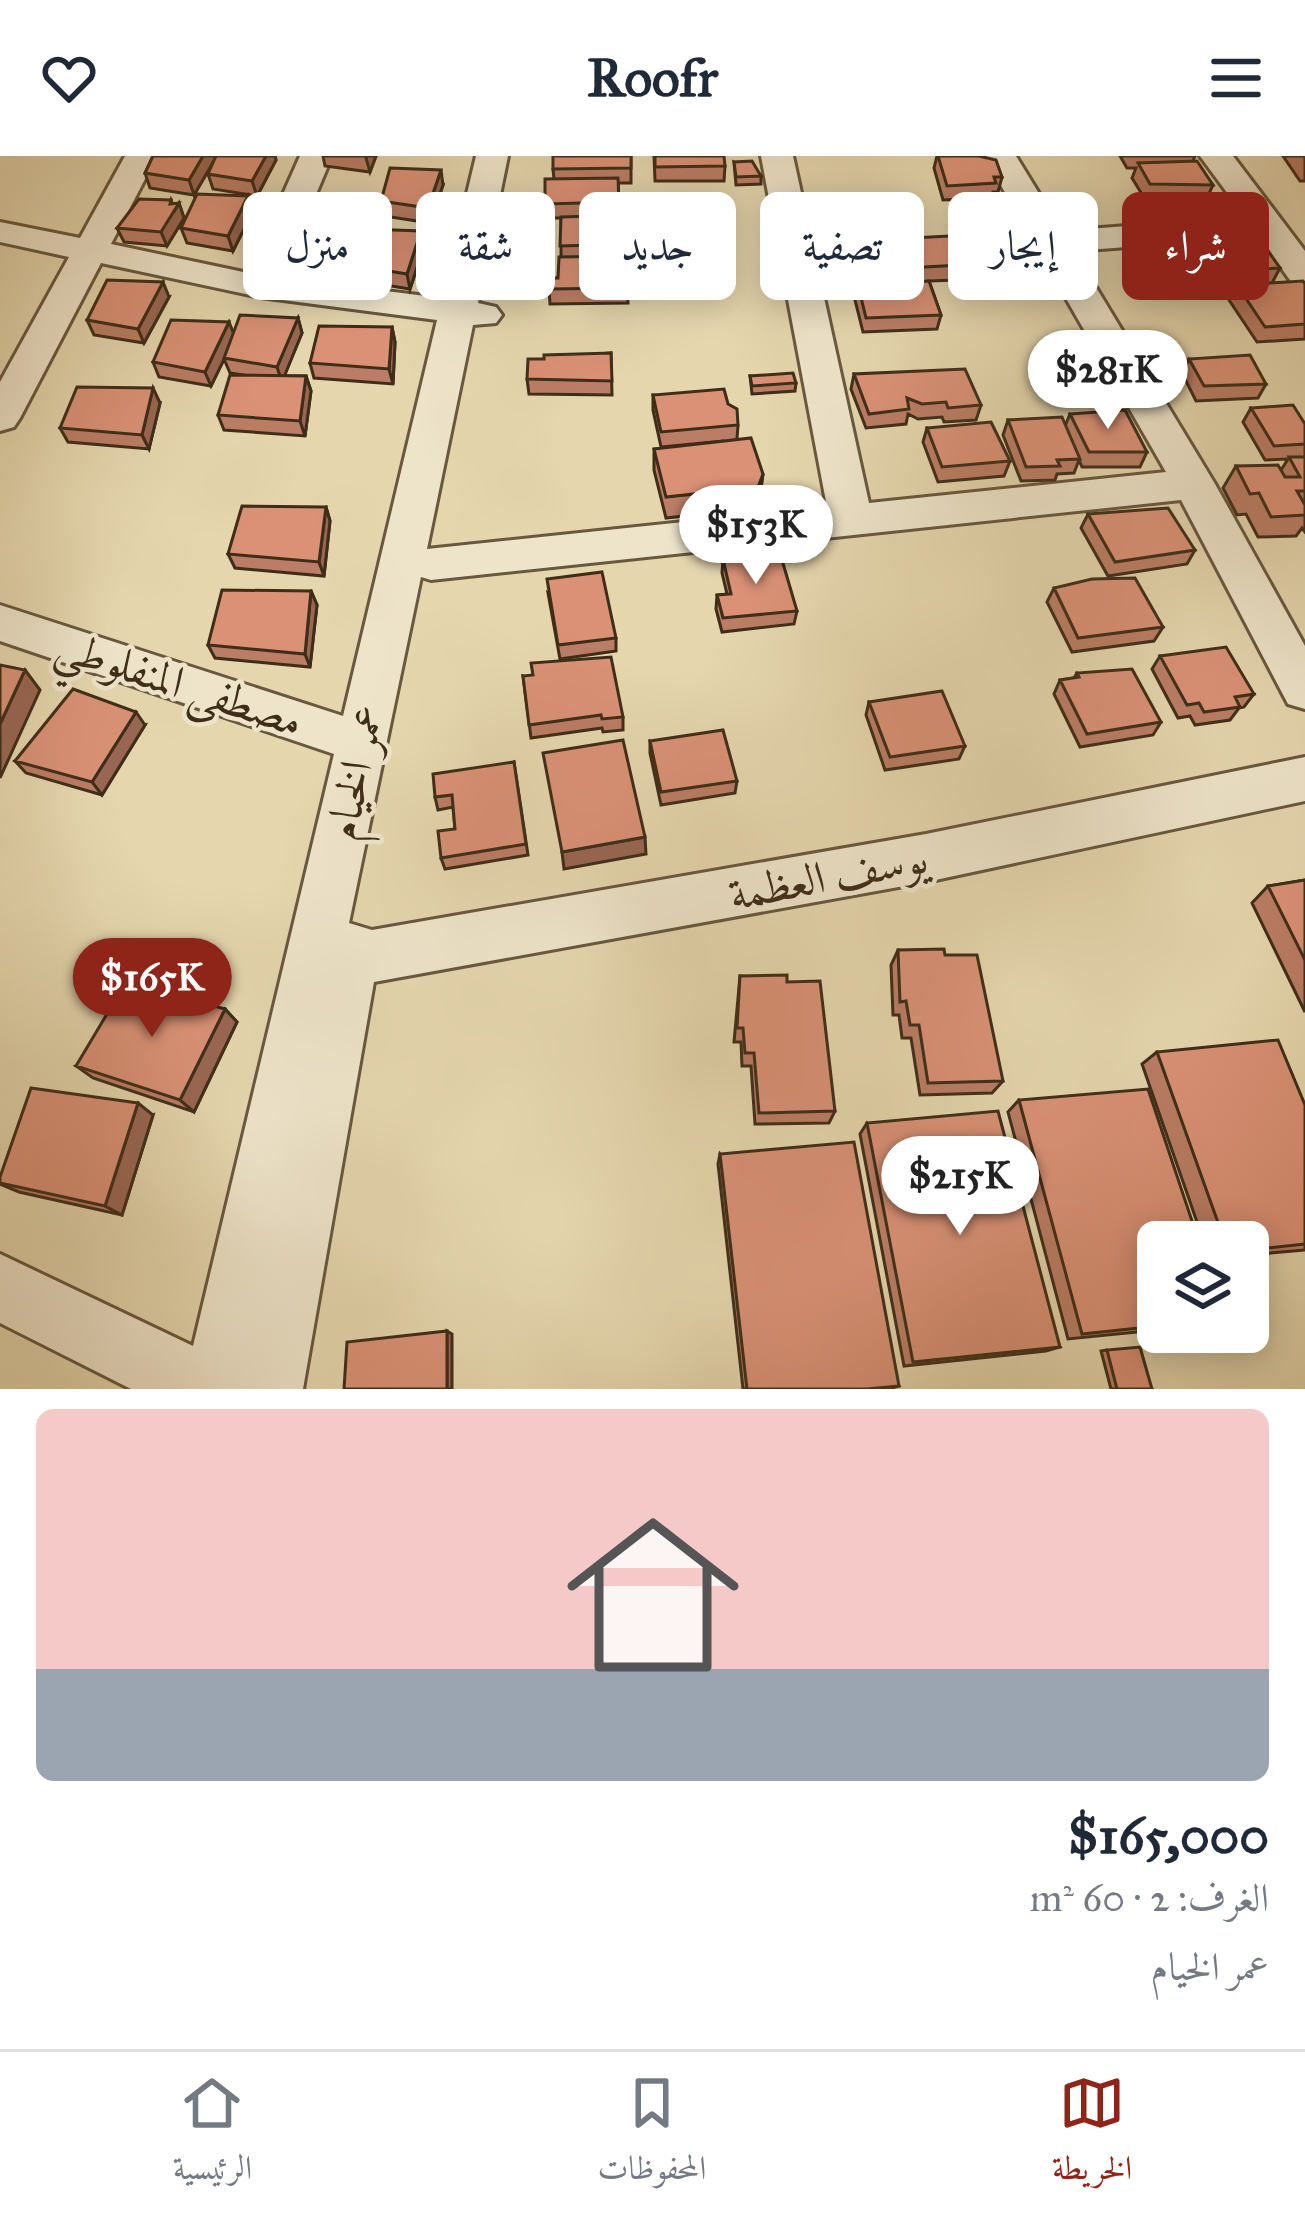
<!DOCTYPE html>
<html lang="ar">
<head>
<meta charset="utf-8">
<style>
	body { margin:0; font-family:"IM FELL Great Primer",Amiri,serif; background:#f6f6f7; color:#1f2937; direction:rtl; height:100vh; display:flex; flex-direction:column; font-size:45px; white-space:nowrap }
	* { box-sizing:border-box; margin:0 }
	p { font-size:39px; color:#747a83 }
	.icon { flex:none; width:66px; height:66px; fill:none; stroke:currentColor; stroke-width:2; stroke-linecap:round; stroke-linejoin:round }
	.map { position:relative; height:1233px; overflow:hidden; direction:ltr }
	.panel { display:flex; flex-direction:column; background:#fff; flex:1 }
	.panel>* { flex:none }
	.guide { position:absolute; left:36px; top:36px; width:1233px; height:108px; direction:rtl; display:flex; gap:24px }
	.fabs { position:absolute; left:1137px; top:1065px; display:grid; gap:24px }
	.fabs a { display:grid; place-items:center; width:132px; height:132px; border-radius:18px; background:#fff; box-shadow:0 6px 30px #0003; font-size:60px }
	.price { position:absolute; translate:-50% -102px; padding:0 27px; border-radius:42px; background:#fff; color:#222; font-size:39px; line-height:78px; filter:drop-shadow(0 3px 6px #0008) }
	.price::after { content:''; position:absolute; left:50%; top:72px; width:36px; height:27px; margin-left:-18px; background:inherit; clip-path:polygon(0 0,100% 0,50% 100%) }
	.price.active { background:#8f2418; color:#fff }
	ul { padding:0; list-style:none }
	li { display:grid; align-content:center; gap:24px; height:636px; padding:0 36px }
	li span { display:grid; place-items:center; height:372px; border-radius:18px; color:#555 }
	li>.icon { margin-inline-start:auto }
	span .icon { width:216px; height:216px; fill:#fffc; stroke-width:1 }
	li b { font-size:51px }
	.pill { padding:0 42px; border-radius:18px; background:#fff; box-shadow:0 6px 30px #0003; font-size:42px; line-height:108px }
	.pill.active { background:#8f2418; color:#fff }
	header { display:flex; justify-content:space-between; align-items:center; height:156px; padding:0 36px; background:#fff; font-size:54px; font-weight:800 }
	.dock { display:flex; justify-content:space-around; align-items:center; height:168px; border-top:3px solid #e0e1e3; background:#fff; font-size:33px; color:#747a83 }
	.dock a { display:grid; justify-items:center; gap:6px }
	.dock .active { color:#8f2418 }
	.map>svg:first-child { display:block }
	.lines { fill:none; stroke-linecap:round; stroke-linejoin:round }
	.minor-casing { stroke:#68583e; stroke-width:6 }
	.minor { fill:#eee4ca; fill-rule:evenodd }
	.wall { fill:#bb7d65; stroke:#3e2e19; stroke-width:3; fill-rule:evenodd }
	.shaded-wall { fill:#996653; stroke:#3e2e19; stroke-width:3 }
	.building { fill:#da9176; stroke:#3e2e19; stroke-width:3 }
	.labels { text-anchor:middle; stroke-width:9; stroke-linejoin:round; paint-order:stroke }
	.street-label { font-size:45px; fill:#3e2e19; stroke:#eee4ca }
</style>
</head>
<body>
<header><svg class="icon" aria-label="menu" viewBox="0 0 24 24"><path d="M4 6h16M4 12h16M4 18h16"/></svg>Roofr<svg class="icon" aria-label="heart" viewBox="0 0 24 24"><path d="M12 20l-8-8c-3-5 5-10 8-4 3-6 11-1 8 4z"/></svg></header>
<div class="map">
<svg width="1305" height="1233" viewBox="0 0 1305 1233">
	<rect width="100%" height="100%" fill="#e5d6ae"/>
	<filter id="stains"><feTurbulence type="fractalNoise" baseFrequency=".00167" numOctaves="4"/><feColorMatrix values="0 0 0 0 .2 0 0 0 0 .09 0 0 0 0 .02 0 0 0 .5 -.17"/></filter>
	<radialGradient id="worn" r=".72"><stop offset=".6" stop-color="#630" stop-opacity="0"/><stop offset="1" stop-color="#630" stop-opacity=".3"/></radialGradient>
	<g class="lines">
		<defs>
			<path id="minor" d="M125,0h32l-46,88 137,29 52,-117h32l-51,122 161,20 34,-142h32l-30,147 18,4 6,8 -6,8 -23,2 -46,224 400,-42 -66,-351h32l76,347 297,-31 -182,-316h32l46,75 183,-14 -45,-61h33l72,95v35l-13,-3 -33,-46 -185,14 141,233 90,162v63l-17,-5 -107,-204 -750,80 -10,-3 -72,346 23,7 554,-96 379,-77v44l-379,81 -552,100 -71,407h-172l-131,-66v-69l193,92 141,-592 -334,-113v-36l343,111 94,-396 -177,-23 -159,-34 -81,155 -6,9 -14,4v-49l69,-125 -69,-15v-20l80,16z"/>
		</defs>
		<use href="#minor" class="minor-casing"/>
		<use href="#minor" class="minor"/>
	</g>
	<path class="wall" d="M153,0h61l1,3 -21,36 -44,-7 -5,-15z
		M216,0h59l1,4 -19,36 -44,-7 -5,-15z
		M323,0h53l-6,16 -45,-6z
		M631,0v27h-13l1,32h9l2,44h-4l2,44 -78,1 -1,-15 9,-11 3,-21v-39h-15l-1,-14 9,-25 -1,-10z
		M654,0l71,10 -1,15h-69z
		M937,0h42l23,21 -4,15h-5l-1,6 -49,2 -9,-32z
		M1120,0h75l-2,5 20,24 -7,15 -61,-1 -13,-21 4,-10h-9z
		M1283,0h22v25h-5z
		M734,6l27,14v8l-25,1z
		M443,29l-13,38 -46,-7 -3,-15z
		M248,40l5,15 -20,40 -46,-8 -6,-15z
		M831,44l69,26 -3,13 64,26 -4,15 -28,1 12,34 -4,14 -74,3 -8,-32 3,-15 -10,1 -4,-10h-5l-2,-19 2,-15 42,-2 -39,-3 -3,-13h-8l-2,-9zM887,128l-1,4 -26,-3z
		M179,47l5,15 -17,28 -43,-4 -7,-14z
		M659,57l70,25 -1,15 -67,1z
		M424,90l-14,43 -50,-8 -3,-15z
		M1137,90l71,30 -7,15 -53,2 -17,-33z
		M1212,91l68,21 -8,15 -52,3 -15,-24z
		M981,100l60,21 -5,15 -51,1 -8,-22z
		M1305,128v55l-48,3 -28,-42 8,-15z
		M169,141l-25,46 -50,-8 -7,-15z
		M298,162l4,15 -18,43h22l5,15 -6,45 -81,-6 -6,-15 25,-40 -13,-2 -6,-14 -13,27 -52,-9 -6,-15 80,-29z
		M392,171l3,15 -2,42 -79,-6 -4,-15z
		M611,197l1,42 -83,-1 -2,-15 17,-20z
		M1189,203l77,25 -8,14 -62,3 -14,-28z
		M854,218l127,31 -5,15 -32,2 -2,-5 -24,2 -10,-5 -2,10 -40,4 -15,-39z
		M750,220l46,7 -1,8 -43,3z
		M653,239l75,9 10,21 -1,14 26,35 -3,21 -5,13 -89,10 -12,-48v-21l70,-8 -63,6 -8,-37z
		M160,247l-11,46 -81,-7 -8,-14z
		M1251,252l54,36v88l-3,-4 -6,8 -38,1 -12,-23 -9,1 -14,-27 13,-22 45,4 7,-11 -23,1 -22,-38z
		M1070,258l77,38 -7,15h-58l-3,-7 -5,13 -17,1 -2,6 -34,1 -18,-46 5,-15 57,6z
		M927,272l83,33 -6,15 -66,6 -15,-40z
		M326,351l4,14 -6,55 -89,-8 -7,-14z
		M1088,358l107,36 -8,14 -79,12 -27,-48z
		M723,403l74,52 -3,13 -72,8 -6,-23 1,-14 10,-1 -5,-21z
		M1054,432l109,39 -9,14 -82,11 -25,-50z
		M311,435l6,14 -7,62 -95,-9 -7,-13z
		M548,437l68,45v13l-56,8z
		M1160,500l94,38 -10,13 -5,1 -9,12 -35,5 -5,-9 -12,2 -26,-49z
		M1077,517l84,49 -8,13 -73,12 -26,-53 6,-14 14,-2z
		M523,520l100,41v13l-20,2 -1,-4 -71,10z
		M869,546l96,44 -6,13 -74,11 -19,-55z
		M145,569l-43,70 -76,-22 -11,-12z
		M650,585l87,40 -2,12 -74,12 -11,-52z
		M514,606l14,93 -83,14 -4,-11 14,-29 -2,-22 -15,3 -3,-13z
		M1305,724v132l-53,-109 16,-17z
		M898,794l47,5 58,126 -11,12 -72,2 -9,-57h-9l-3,-23h-6l-2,-50z
		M740,820l47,6 48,129 -6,12 -74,1 -4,-58h-9l-1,-24h-7z
		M225,853l12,13 -43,90 -101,-34 -17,-12z
		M1157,896l148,53v145l-57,5v-13h-44l-62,-178z
		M1019,944l139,142v88l-90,9 -60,-227z
		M153,959l-31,100 -103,-23 -19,-8z
		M867,967l193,224 -14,4 -142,15 -44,-232z
		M720,998l179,232 -10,3h-146l-25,-225z
		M1107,1194l45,39h-41l-10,-38z"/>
	<path class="shaded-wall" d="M203,0h11l1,3 -21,36 -5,-15z
		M266,0h9l1,4 -19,36 -5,-15z
		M367,0h9l-6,16 -4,-14z
		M441,14l2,15 -13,38 -2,-15z
		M248,40l5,15 -20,40 -5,-15z
		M171,44l4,10 4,-7 5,15 -17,28 -6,-14z
		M421,75l3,15 -14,43 -3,-15z
		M163,126l6,15 -25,46 -6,-14z
		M298,162l4,15 -20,49 -5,-15z
		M229,166l6,15 -24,49 -6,-14z
		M392,171l3,15 -2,42 -4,-15z
		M306,220l5,15 -6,45 -5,-15z
		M153,232l7,15 -11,46 -7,-14z
		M763,318l-3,21 -5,13 3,-21z
		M326,351l4,14 -6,55 -5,-14z
		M311,435l6,14 -7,62 -5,-13z
		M25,514l15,20 -40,88v-54z
		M136,556l9,13 -43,70 -10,-13z
		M645,681l1,17 -82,15 -2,-17z
		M225,853l12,13 -43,90 -14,-12z
		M138,947l15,12 -31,100 -17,-9z
		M447,1175l5,3v55h-5z"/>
	<path class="building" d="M153,0h50l-14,24 -44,-7z
		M216,0h50l-14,25 -44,-7z
		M553,0h78v12l-78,1z
		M655,0h69l1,10 -70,1z
		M938,0h41l17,4 6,17h-8l2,6 -49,3z
		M752,5l9,15 -25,1 -2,-15z
		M1197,5l16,24 -63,-1 -12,-21z
		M390,12l51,2 -13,38 -47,-7z
		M618,22l1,24 -74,2v-25z
		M197,38l51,2 -20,40 -47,-8z
		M139,43l32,1 -1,4 9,-1 -18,29 -44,-4z
		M892,43l8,27 -56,-3 -3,-14h-8l-2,-9z
		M725,56l4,26 -68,2 -2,-27z
		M628,59l2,29 -70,2 1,-29z
		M367,73l54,2 -14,43 -50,-8z
		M949,80l12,29 -111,6 -3,-10h-6l-2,-19z
		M1245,87l19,2 16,23 -53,3 -15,-24z
		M1189,88l19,32 -54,2 -17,-32z
		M1031,98l10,23 -52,1 -8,-22z
		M626,100l1,32 -78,1v-11h9l1,-21z
		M107,124l56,2 -25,47 -51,-9z
		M929,125l12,34 -75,3 -8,-33 30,3 -1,-5z
		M1303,125l2,3v40l-40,3 -28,-42z
		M240,159l58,3 -21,49 -53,-9z
		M171,164l58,2 -24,50 -52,-10z
		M319,170l73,1 -3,42 -79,-6z
		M611,197l1,28 -85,-2 1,-20h16v-4z
		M1250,199l16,29 -62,2 -15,-27z
		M965,213l16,36 -33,3 -2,-6 -24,2 -15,-6 2,11 -40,5 -15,-40z
		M793,217l3,10 -44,3 -2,-10z
		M230,219l76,1 -6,45 -82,-6z
		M77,231l76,1 -11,47 -82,-7z
		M724,233l4,15 9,5 1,16 -77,7 -8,-37z
		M1293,249l12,19v20l-31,2 -23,-38z
		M1125,254l22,42h-58l-19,-38z
		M1062,261l18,42 -23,1 3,6 -34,1 -18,-47z
		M991,266l19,39 -68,6 -15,-39z
		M751,282l12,36 -5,13 -92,10 -12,-48z
		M1289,301h16v34h-8l8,14v10l-34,2 -12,-24 -9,1 -14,-28 42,-1 7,12h15z
		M242,350l84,1 -7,55 -91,-8z
		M1168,352l27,42 -80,12 -27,-48z
		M780,397l17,58 -74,7 -6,-23 14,-1 -8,-35z
		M602,416l14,66 -58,7 -11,-66z
		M1135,422l28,49 -85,11 -24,-50 38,-9z
		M222,434l89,1 -6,63 -97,-9z
		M1226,491l28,47 -19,3 5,10 -36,5 -5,-9 -12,2 -27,-49z
		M611,501l12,60 -21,2 -1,-4 -72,10 -6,-49 10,-1 -2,-12z
		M0,509l25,5 -25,54z
		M1132,513l29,53 -74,12 -27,-54 19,-3 -2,-4z
		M73,533l63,23 -44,70 -77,-21z
		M942,535l23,55 -75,11 -21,-55z
		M723,574l14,51 -76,11 -11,-51z
		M623,584l22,97 -83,15 -19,-99z
		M514,606l12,82 -85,14 -3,-27 17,-2 -3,-34 -17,2 -2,-23z
		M1305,724v80l-37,-74z
		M944,793l1,6h32l26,126 -75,2 -9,-58h-9l-4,-24 -6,1 -2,-52z
		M787,819v7l33,-1 15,130 -76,2 -5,-60h-9l-2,-25h-6l3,-52z
		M126,826l99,27 -45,91 -104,-34z
		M1278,884l27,65v139l-57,6v-8h-23l-68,-190z
		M31,932l107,15 -33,103 -105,-23v-6z
		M1148,933l51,153h-41v84l-76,8 -63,-234z
		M998,955l62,236 -147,15 -46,-239z
		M854,986l45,244 -32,3h-120l-27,-235z
		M447,1175v58h-103l3,-47z
		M1140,1191l12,42h-35l-10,-39z"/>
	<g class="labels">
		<g class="street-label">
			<text transform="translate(180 526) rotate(18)" y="16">مصطفى المنفلوطي</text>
			<text transform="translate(354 616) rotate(-78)" y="16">عمر الخيام</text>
			<text transform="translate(828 719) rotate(-11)" y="16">يوسف العظمة</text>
		</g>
	</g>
	<rect width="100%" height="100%" filter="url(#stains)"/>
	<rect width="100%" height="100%" fill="url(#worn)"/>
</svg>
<div class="fabs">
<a><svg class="icon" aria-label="layers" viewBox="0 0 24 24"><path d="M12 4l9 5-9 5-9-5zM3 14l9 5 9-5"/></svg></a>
</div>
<b class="price" style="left:1108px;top:276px">$281K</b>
<b class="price" style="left:756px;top:431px">$153K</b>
<b class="price active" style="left:152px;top:884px">$165K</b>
<b class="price" style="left:960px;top:1082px">$215K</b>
<div class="guide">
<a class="pill active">شراء</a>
<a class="pill">إيجار</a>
<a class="pill">تصفية</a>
<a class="pill">جديد</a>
<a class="pill">شقة</a>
<a class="pill">منزل</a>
</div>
</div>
<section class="panel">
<ul>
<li><span style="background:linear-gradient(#f6c9c9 70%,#9aa5b1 0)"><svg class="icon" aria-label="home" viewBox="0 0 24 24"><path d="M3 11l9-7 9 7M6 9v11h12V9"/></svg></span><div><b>$165,000</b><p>الغرف: 2 · 60 m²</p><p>عمر الخيام</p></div></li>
</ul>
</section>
<nav class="dock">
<a class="active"><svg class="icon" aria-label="map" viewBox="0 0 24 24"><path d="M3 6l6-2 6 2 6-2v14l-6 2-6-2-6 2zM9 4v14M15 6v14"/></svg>الخريطة</a>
<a><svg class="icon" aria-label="saved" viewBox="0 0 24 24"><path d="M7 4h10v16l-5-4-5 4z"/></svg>المحفوظات</a>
<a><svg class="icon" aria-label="home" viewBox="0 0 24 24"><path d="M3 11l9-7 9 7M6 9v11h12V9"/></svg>الرئيسية</a>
</nav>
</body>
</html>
